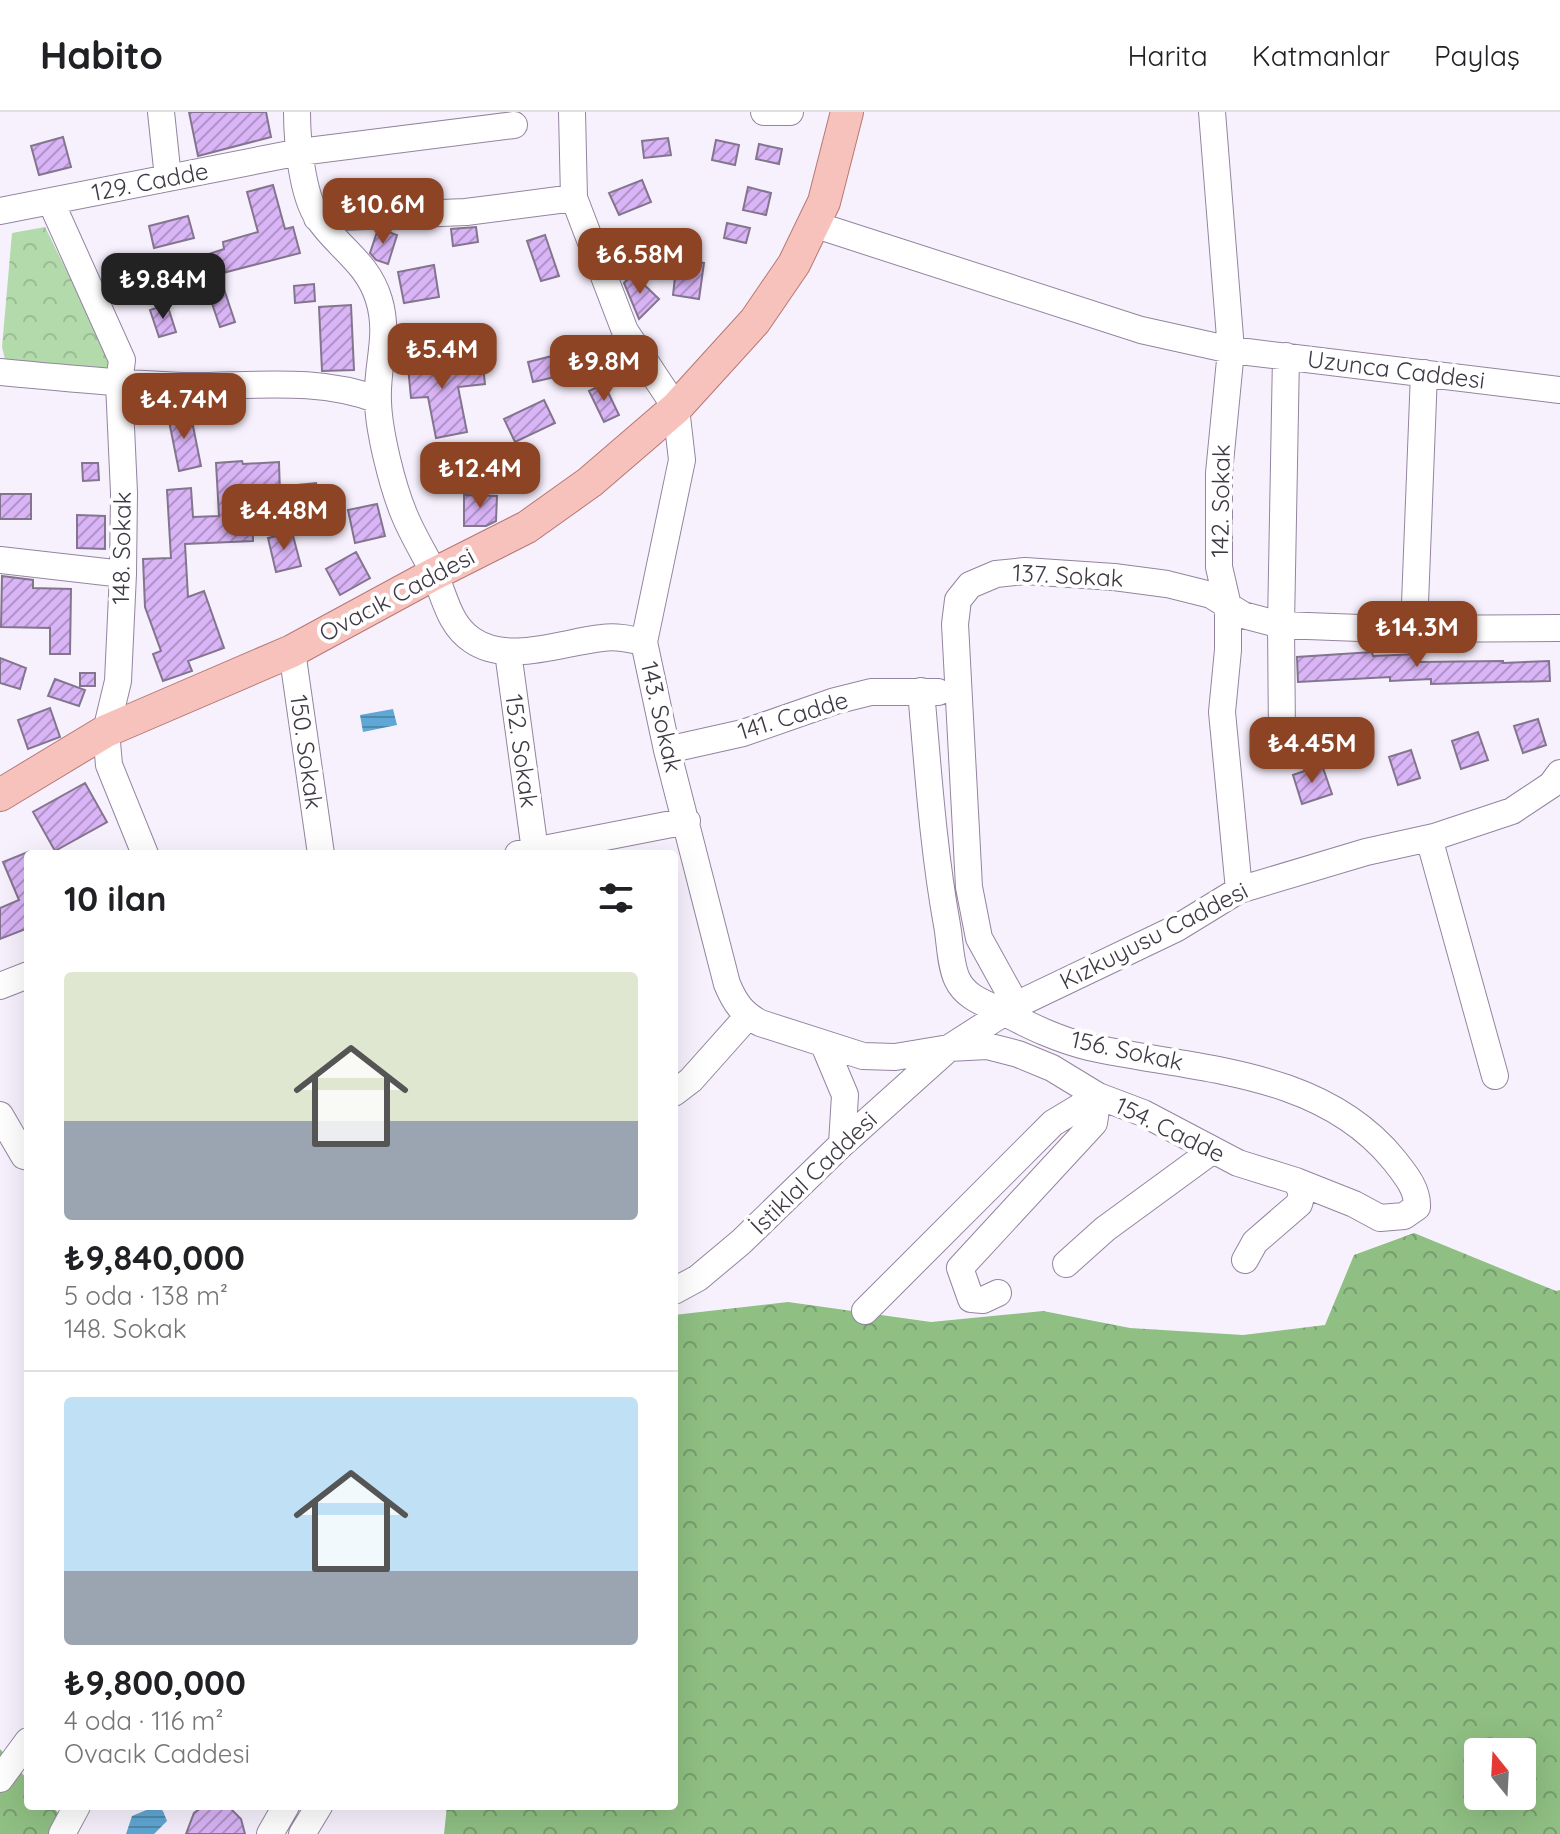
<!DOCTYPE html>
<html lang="tr">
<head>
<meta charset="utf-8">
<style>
	body { margin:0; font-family:Quicksand,sans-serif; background:#f2f2f2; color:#202124; height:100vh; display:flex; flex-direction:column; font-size:30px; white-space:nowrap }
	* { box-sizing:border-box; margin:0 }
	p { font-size:26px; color:#757577 }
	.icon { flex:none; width:44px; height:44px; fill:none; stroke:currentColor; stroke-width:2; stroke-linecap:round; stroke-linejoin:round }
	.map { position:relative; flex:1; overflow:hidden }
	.side { position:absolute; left:24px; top:738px; width:654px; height:960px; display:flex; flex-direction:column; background:#fff; border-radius:8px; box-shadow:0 8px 32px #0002 }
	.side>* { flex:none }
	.needle { width:52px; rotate:342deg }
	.buttons { position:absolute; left:1464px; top:1626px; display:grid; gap:16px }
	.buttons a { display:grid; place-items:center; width:72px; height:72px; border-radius:8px; background:#fff; box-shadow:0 8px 32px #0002; font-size:40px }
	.price { position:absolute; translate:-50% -68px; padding:0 18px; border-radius:16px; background:#8c4424; color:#fff; font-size:26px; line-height:52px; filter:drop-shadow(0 2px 4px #0008) }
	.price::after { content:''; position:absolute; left:50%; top:48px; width:24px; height:18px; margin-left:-12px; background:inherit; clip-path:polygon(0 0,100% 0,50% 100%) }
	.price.current { background:#222; color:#fff }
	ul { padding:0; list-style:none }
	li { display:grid; align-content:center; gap:16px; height:424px; padding:0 40px }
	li+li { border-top:2px solid #e0e0e0 }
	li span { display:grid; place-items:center; height:248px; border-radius:8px; color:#555 }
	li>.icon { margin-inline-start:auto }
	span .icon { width:144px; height:144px; fill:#fffc; stroke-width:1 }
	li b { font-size:34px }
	h2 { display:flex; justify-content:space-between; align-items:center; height:96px; padding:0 40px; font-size:34px }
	header { display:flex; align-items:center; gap:48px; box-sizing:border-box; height:112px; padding:0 40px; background:#fff; border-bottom:2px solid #e0e0e0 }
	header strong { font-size:38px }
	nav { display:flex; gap:44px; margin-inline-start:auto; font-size:28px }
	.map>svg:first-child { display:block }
	.forest { fill:url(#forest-crowns); fill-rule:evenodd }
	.park { fill:url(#park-crowns) }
	.water { fill:url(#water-rules) }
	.building { fill:url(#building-hatch); stroke:#83758e; stroke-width:2 }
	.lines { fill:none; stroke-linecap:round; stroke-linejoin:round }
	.minor-casing { stroke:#93849f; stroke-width:28 }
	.major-casing { stroke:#b57875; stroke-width:34 }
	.minor { stroke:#fff; stroke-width:26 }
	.major { stroke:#f8c2bc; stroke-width:32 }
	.labels { text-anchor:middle; stroke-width:8; stroke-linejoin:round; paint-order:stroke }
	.street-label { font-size:24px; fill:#3f3945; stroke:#fff }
</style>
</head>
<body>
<header>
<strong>Habito</strong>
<nav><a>Harita</a><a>Katmanlar</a><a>Paylaş</a></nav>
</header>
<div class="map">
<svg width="1560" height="1722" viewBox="0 0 1560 1722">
	<defs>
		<pattern id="forest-crowns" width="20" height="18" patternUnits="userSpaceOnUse" patternTransform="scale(2)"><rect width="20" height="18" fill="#8fbf83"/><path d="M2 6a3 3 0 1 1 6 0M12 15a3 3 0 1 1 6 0" fill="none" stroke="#769c6d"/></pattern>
		<pattern id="park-crowns" width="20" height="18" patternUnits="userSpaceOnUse" patternTransform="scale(2)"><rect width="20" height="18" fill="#b3daaa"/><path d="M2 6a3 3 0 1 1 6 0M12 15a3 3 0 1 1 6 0" fill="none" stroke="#9bbc94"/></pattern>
		<pattern id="water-rules" width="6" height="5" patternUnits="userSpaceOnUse" patternTransform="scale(2)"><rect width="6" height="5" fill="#5fa7d4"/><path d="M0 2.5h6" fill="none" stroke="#5089ae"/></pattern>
		<pattern id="building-hatch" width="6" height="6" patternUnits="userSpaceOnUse" patternTransform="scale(2)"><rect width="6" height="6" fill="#d9b4f6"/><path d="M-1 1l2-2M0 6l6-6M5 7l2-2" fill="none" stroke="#b193c9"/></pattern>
	</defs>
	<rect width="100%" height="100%" fill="#f7f1fd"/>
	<path class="forest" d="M1414,1121l142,58 4,-1v544h-1116l3,-28h227v-491l114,-13 143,20 112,-11 87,17 113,7 82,-10 29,-70zM1478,1640h44v44h-44z
		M0,1637l28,31v26h24l15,17 -5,11h-62z"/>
	<path class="park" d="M45,115l68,138 -8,6 -99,-7 -4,-17 10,-114z"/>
	<path class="water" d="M393,597l4,16 -34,7 -3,-17z
		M156,1694l7,5 4,10 -13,13h-28l6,-18z"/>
	<path class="building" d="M189,0h77l5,25 -73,19z
		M63,25l8,30 -32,8 -8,-29z
		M668,26l3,17 -27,3 -2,-17z
		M716,28l23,5 -4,20 -23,-5z
		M759,32l23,5 -3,15 -23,-5z
		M642,68l9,22 -32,13 -10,-22z
		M273,73l12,44 8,-2 7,26 -81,21 16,48 -15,5 -15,-44 -3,1 -8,-25 30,-10 -1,-7 35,-10 -11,-40z
		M748,75l23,6 -5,22 -23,-5z
		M188,104l6,22 -40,10 -5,-22z
		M727,111l23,5 -4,15 -22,-5z
		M476,115l2,15 -25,4 -2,-17z
		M386,119l11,4 -9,29 -12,-4 -6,-7 7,-21z
		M545,123l14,41 -18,5 -14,-40z
		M677,148l27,3 -5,36 -26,-4z
		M434,153l5,32 -35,6 -6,-31z
		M144,156l9,28 -16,5 -9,-28z
		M633,162l26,25 -20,20 -15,-36z
		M314,172l1,17 -20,2 -1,-17z
		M167,192l9,28 -17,5 -9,-27z
		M351,193l3,65 -32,1 -3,-64z
		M572,239l5,21 -44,10 -5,-20z
		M436,241l2,18 45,-5 2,18 -27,3 9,45 -31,6 -8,-41 -17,1 -4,-42z
		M604,272l15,31 -15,7 -15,-31z
		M544,288l11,23 -40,19 -11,-23z
		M190,299l11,55 -22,5 -11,-55z
		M242,349l1,3 36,-2 1,32 -28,2 1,45 -68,3 3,53 16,-6 20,57 -36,13 4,10 -29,10 -10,-27 8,-3 -16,-44 -2,-48 28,-1 -4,-68 24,-2 2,29 26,-1 -3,-53z
		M82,351h16l1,17 -16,1z
		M316,371l3,24 -28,3 -3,-24z
		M0,382h31v25h-31z
		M464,383l33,1 -1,25 -10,5h-22z
		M377,392l8,32 -30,7 -7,-33z
		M77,403l28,1v33l-28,-1z
		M292,420l9,34 -25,6 -8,-34z
		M356,440l14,26 -30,17 -14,-26z
		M2,464l31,4v8l38,1 -1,65h-20v-26l-49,-1z
		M1372,540l1,4 44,-2v8l86,-1v2l46,-2 1,20 -119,3v-5l-41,2v-4l-92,5 -1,-25z
		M0,546l26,10 -6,21 -20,-6z
		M80,561h15v13h-15z
		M55,567l30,11 -6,16 -31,-10z
		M50,596l10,29 -32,12 -10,-29z
		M1538,607l8,26 -23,8 -9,-27z
		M1478,620l10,28 -27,9 -9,-28z
		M1411,638l9,28 -22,7 -9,-28z
		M1322,653l10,29 -30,10 -9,-29z
		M85,671l22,39 -52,29 -22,-39z
		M28,740v76l-28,11v-31l19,-8 -16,-38z
		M204,1694h24l13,13 4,15h-59l8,-21z"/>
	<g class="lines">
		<defs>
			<path id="minor" d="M161,0l7,66
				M297,0c0,28 5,83 21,106 19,29 50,44 61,82 11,37 -3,65 -1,102 1,30 14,83 26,112 8,20 20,39 30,59 11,24 15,52 38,67 36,25 91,2 130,-2 15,-2 28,1 42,4
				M572,0l2,86 51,133 51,77 6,52 -38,182 23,108 60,234c8,19 15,29 33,39l103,33 32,1 54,-9 67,-43 161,-77 62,-38 127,-38 68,-15 78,-26 39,-26 9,-12
				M764,0h26
				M1212,0l19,238 -12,123v94l9,39v44l-6,62 17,178
				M51,90l71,158 -3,23 5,110 -1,81 -5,107 -12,50 3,34 36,89
				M0,99l300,-59 214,-27
				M317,106l149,-6 108,-14
				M813,112l328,106 90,20 329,40
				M0,260c61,6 122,12 184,14 64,1 133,-10 194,14
				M0,448l123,14
				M1414,517l10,-256
				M292,539l29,203
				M508,540l27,199
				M921,579c7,78 12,157 26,234 3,16 3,39 10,54 9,20 31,25 48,34 27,14 54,27 84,34 105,23 231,22 305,113 11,14 24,29 23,47l-13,9 -24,2 -26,-14 -58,-23
				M1282,625l-1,-112 5,-269
				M667,638l76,-17 92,-32 36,-9h67
				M1429,726l66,238
				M518,742l169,-33
				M0,874l28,-11
				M1016,893l-37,-67 -10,-51 -14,-263 3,-24 12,-15 26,-11 29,-3 89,6 53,7 44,11 32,20 38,10 105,4 174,-1
				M824,933l21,50 -3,49
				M674,981l17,-13 57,-64
				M0,1003l24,41 4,1
				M1066,1152l39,-35 108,-79
				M674,1179l24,-13 43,-36 101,-98 107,-96 38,-2 31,8 34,14 46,28 45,17 95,50 58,18 6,12 -3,11 -44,38 -10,18
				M998,1181l-15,7 -12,-1 -11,-31 134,-145 4,-27
				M865,1199l188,-188 45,-27
				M0,1667l28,-38
				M62,1722l15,-28
				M270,1722l16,-28
				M302,1722l17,-28"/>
			<path id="major" d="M0,683l106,-64 186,-80 142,-77 93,-47 63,-45 86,-74 79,-87 39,-57 30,-62 23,-90"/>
		</defs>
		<use href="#minor" class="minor-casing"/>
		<use href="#major" class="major-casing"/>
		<use href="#minor" class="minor"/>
		<use href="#major" class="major"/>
	</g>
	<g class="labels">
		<g class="street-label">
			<text transform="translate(150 70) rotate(-11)" y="8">129. Cadde</text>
			<text transform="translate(1396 258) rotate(7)" y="8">Uzunca Caddesi</text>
			<text transform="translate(1221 389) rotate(-89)" y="8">142. Sokak</text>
			<text transform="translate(122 436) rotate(-89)" y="8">148. Sokak</text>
			<text transform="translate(1068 464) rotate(3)" y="8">137. Sokak</text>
			<text transform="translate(397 483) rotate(-28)" y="8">Ovacık Caddesi</text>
			<text transform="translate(793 604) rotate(-17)" y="8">141. Cadde</text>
			<text transform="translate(661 605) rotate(77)" y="8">143. Sokak</text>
			<text transform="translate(521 639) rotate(82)" y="8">152. Sokak</text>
			<text transform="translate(306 640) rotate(82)" y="8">150. Sokak</text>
			<text transform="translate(1154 824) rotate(-27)" y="8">Kızkuyusu Caddesi</text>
			<text transform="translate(1127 939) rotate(12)" y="8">156. Sokak</text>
			<text transform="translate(1170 1018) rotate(26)" y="8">154. Cadde</text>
			<text transform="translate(814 1061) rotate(-44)" y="8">İstiklal Caddesi</text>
		</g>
	</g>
</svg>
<div class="buttons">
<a><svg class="needle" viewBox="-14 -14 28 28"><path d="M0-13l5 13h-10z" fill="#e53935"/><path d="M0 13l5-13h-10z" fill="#757577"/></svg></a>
</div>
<b class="price" style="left:383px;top:134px">₺10.6M</b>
<b class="price" style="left:640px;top:184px">₺6.58M</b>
<b class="price current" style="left:163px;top:209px">₺9.84M</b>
<b class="price" style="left:442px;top:279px">₺5.4M</b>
<b class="price" style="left:604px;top:291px">₺9.8M</b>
<b class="price" style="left:184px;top:329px">₺4.74M</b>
<b class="price" style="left:480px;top:398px">₺12.4M</b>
<b class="price" style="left:284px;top:440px">₺4.48M</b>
<b class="price" style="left:1417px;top:557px">₺14.3M</b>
<b class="price" style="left:1312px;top:673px">₺4.45M</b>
<section class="side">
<h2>10 ilan<svg class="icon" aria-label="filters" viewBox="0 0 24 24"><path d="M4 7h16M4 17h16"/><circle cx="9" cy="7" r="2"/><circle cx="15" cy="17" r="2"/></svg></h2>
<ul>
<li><span style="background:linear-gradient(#dfe7d0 60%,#9aa5b1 0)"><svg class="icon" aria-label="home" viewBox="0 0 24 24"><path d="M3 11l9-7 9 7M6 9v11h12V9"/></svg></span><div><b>₺9,840,000</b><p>5 oda · 138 m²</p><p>148. Sokak</p></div></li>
<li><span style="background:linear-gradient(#bfe0f5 70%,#9aa5b1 0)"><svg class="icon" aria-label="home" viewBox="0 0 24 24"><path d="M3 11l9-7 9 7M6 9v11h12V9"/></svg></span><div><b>₺9,800,000</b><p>4 oda · 116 m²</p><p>Ovacık Caddesi</p></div></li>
</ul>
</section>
</div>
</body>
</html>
